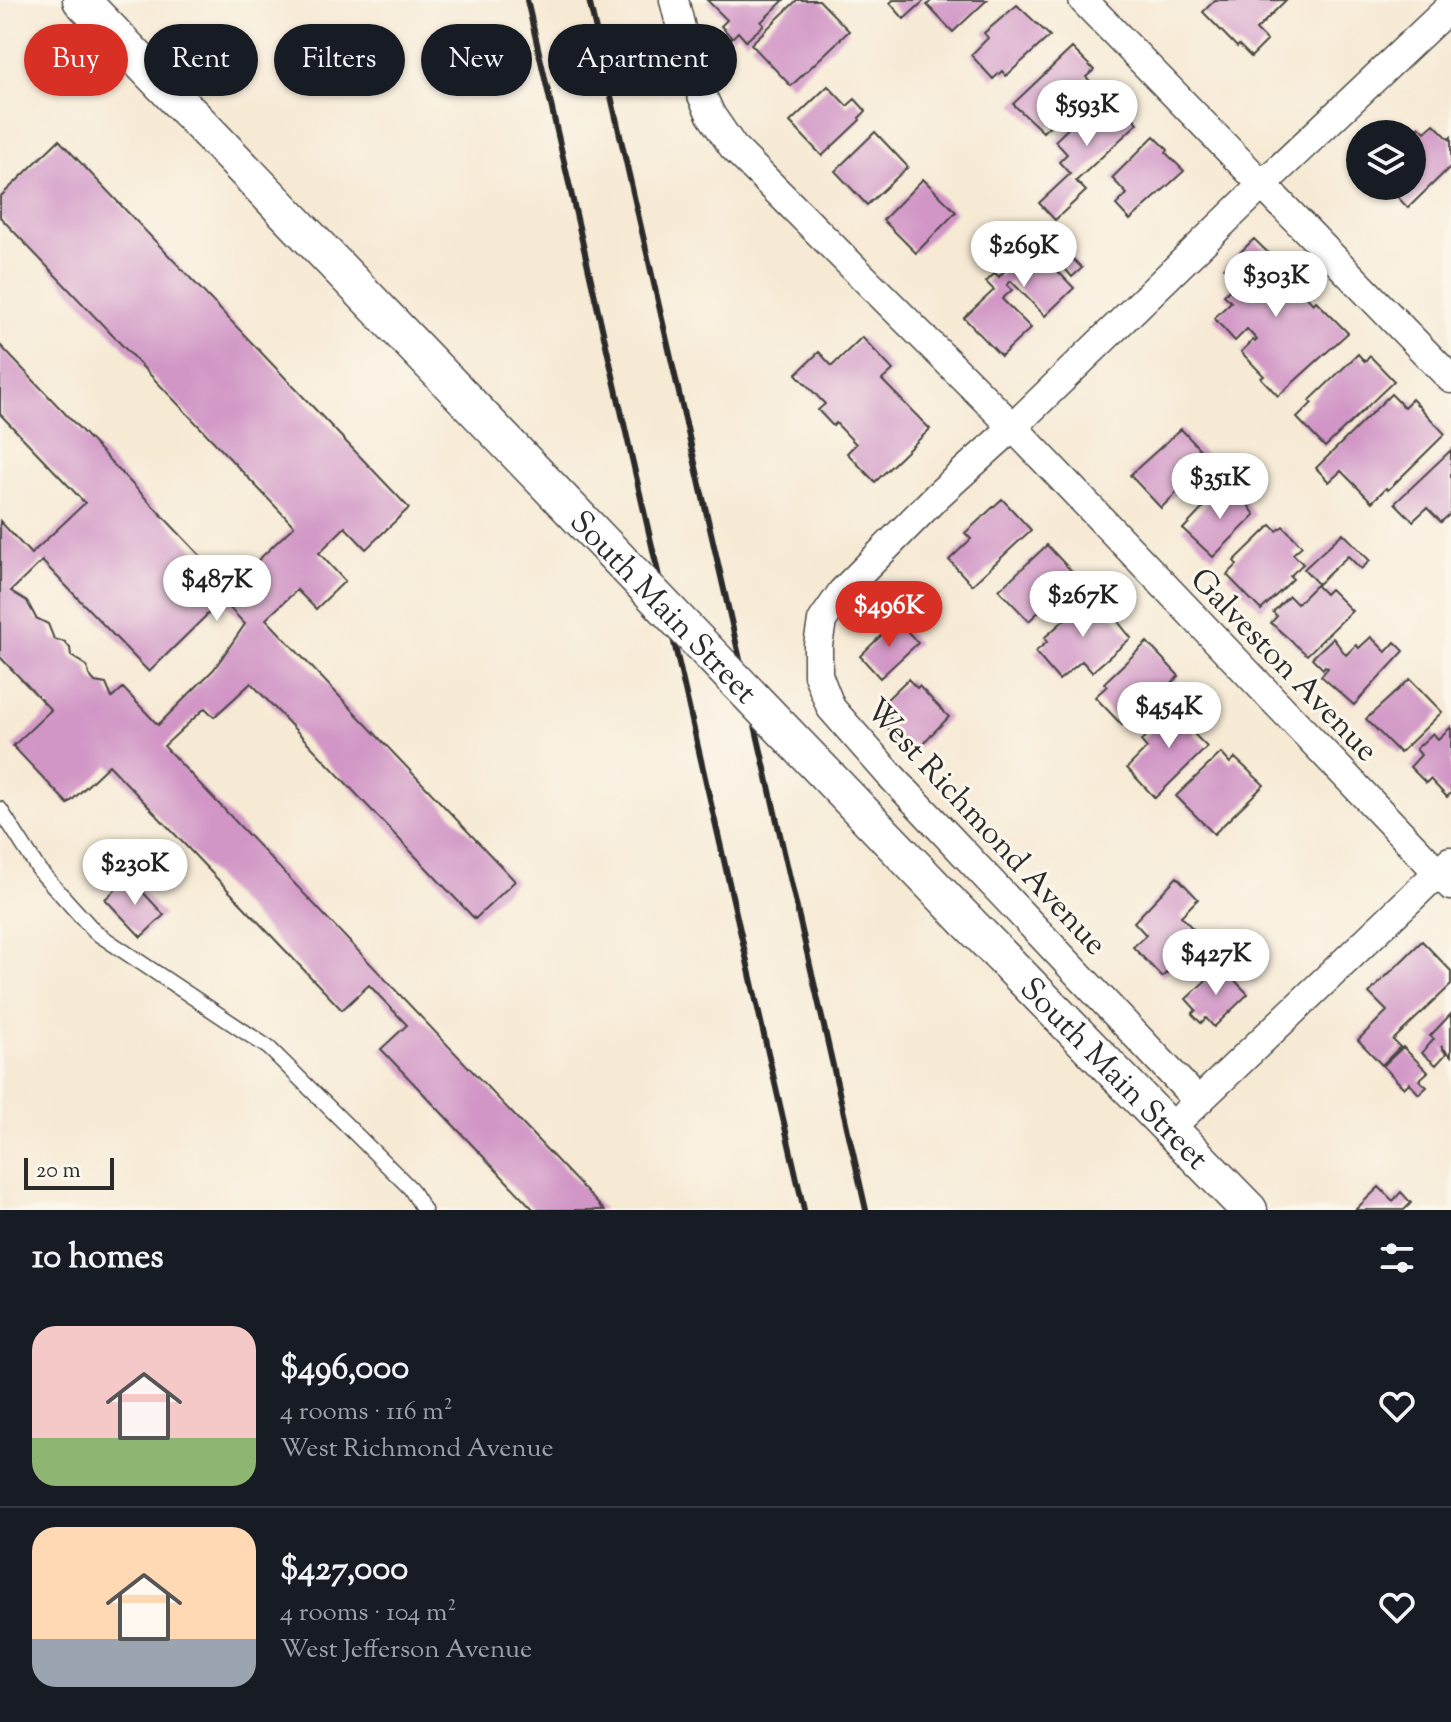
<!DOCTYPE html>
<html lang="en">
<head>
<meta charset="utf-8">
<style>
	body { margin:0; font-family:"Sorts Mill Goudy",serif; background:#20242c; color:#f1f3f6; height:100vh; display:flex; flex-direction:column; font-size:30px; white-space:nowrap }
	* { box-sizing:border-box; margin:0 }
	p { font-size:26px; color:#9ea1a6 }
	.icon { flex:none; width:44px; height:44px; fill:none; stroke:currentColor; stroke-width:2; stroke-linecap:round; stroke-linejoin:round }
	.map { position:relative; height:1210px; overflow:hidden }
	.details { display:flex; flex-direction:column; background:#171b24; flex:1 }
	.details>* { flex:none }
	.guide { position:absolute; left:24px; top:24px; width:800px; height:72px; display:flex; gap:16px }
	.fabs { position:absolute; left:1346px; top:120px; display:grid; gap:16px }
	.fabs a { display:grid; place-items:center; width:80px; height:80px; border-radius:50%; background:#171b24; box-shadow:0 2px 6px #0004; font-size:40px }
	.scale { position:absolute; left:24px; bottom:20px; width:90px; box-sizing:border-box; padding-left:8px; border:4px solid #2b2b2b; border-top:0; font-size:22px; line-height:28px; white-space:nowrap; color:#2b2b2b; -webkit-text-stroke:6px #fbf7ec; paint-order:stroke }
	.price { position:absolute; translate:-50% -68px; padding:0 18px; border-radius:28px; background:#fff; color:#222; font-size:26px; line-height:52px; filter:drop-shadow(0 2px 4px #0008) }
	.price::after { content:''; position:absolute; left:50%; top:48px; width:24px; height:18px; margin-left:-12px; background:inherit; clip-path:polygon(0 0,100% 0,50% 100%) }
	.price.on { background:#d93025; color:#fff }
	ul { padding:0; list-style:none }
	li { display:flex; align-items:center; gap:24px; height:200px; padding:0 32px }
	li+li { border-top:2px solid #363941 }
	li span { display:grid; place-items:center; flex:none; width:224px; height:160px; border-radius:24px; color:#555 }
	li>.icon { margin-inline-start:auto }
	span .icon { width:96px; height:96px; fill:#fffc; stroke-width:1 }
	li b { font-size:34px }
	h2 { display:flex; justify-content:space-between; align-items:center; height:96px; padding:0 32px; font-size:34px }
	.tag { padding:0 28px; border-radius:36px; background:#171b24; box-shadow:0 2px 6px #0004; font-size:28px; line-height:72px }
	.tag.on { background:#d93025; color:#fff }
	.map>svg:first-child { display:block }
	.building { fill:#d196c6; fill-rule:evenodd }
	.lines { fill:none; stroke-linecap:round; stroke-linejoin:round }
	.service-casing { stroke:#4a4844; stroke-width:17 }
	.minor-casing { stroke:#4a4844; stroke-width:31 }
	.tertiary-casing { stroke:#4a4844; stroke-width:39 }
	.service { stroke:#fff; stroke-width:14 }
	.minor { stroke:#fff; stroke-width:28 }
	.tertiary { stroke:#fff; stroke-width:36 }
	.rail { stroke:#2b2b2b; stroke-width:6 }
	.tertiary-bridge-casing { stroke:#4a4844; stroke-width:39; stroke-linecap:butt }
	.tertiary-bridge { stroke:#fff; stroke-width:36 }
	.labels { text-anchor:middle; stroke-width:6; stroke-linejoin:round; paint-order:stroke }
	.street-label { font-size:32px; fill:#2b2b2b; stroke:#fbf7ec }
</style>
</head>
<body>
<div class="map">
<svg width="1451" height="1210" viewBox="0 0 1451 1210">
	<rect width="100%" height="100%" fill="#fbf7ec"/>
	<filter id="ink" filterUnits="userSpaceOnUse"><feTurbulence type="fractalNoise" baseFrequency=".0125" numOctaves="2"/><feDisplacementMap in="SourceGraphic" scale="16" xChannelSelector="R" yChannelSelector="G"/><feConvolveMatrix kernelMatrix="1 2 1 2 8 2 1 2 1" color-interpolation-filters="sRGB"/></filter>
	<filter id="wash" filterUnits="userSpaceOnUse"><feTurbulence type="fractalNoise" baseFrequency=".006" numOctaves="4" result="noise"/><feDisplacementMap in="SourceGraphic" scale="32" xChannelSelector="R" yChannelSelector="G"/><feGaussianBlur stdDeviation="1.8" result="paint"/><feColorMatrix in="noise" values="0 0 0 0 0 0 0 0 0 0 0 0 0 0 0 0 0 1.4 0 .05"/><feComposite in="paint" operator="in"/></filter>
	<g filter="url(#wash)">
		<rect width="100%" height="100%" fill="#f7ead5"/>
		<g id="blocks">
			<path class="building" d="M707,0h77l-23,22 3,3 -18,16 -8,-9 -6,6 -11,-12 6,-6z
				M797,0h22l30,31 -58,55 -40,-42z
				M893,0h32l-21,19 -14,-16z
				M932,0h55l-34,32 -26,-27z
				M1215,0h71l-30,30 11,11 -16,16 -12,-12 -2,2 -34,-35z
				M1017,5l33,31 -44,40 -4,-5 -9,8 -22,-24 17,-17 -4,-5z
				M1072,48l22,22 -8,7 7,7 -50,48 -30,-28z
				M828,86l19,20 8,-7 11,12 -7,7 1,2 -38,36 -32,-34z
				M1108,90l30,33 -62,58 10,10 -31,29 -16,-17 31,-29 -11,-12 8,-8 -12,-13z
				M1434,124l15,15 2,-2v29l-43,42 -21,-22h25v-54l7,-6 6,6z
				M875,132l33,35 -41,38 -32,-34z
				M1154,136l14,14 -2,3 18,18 -54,49 -14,-15 11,-11 -15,-16z
				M59,140l350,368 -43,41 -21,-22 -26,26 26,28 -29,28 -19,-19 -31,29 249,262 -40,38 -224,-236 -37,34 -9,-9 -41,38 440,464h-70l-153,-161 26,-24 -38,-40 -27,25 -233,-245 -41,39 -55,-58 38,-36 -51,-53v-136l31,33 54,-51 -85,-89v-69l230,242 64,-61 -294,-309v-20zM42,561l107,111 73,-72 23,24 -31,45 -56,56 -35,-37 -11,10 -6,-14 -11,-2 -6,-7 -2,-9 -16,-10 -1,-8 -5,-6 -11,-3 -6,-15 -12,-6 -9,-17 -16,-10z
				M923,179l33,33 -40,41 -33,-33z
				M1048,225l22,23 -4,4 16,16 -10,9 -20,-24 -6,6 28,29 -29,28 -34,-35 -4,4 5,5 -10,9 29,29 -30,28 -37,-38 30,-28 -8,-8 9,-9 4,4 24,-27 -6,-6 16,-16 6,6z
				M1254,239l48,47 -3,3 14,15 3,-3 32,32 -70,63 -17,-18 3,-2 -23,-24 12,-12 2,2 2,-2 -10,-11 -12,12 -21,-23 17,-16 -7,-7 14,-13 -14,-14z
				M862,337l31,33 -11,10 48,49 -55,53 -28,-29 9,-9 -20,-21 -3,3 -15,-16 7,-6 -29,-30 23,-22 13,14z
				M1358,354l7,8 5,-6 24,25 -69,66 -28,-29 15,-15 -3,-2z
				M1391,394l13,13 8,-8 33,35 -57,56 -2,-2 -14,14 -31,-31 -12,11 -13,-14z
				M1181,429l29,31 -49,48 -31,-33z
				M1451,450v63l-10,9 -14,-14 -14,13 -18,-18z
				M1223,487l8,8 3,-3 6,6 2,-2 13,19 -42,42 -30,-28z
				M1002,499l29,31 -59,55 -23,-25 22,-21 -6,-6z
				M1271,525l6,6 6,-5 19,20 -9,8 10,10 -13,12 3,3 -32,31 -34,-35 10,-10 -3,-4z
				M1343,533l27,28 -9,8 -13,-13 -30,28 -14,-15z
				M1047,545l29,31 -47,45 -30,-31z
				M1316,585l9,9 5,-5 22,22 -45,44 -36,-32 6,-7 -4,-4 16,-16 8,8z
				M1095,593l36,45 -39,34 -10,-11 -23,19 -24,-28 12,-10 -3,-4z
				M897,620l21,23 -38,35 -20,-22z
				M1371,637l15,15 9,-10 9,9 -50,54 -33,-29 7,-8 -3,-2 -2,3 -11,-11 21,-20 13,17 10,-10 3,3z
				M1147,642l32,34 -43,40 -2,-2 -12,11 -27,-28 12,-11 -3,-3z
				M908,679l9,9 2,-2 30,31 -31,31 -6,-6 -6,6 -18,-19 6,-7 -15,-15z
				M1410,679l32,33 -42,41 -34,-34z
				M1182,700l22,23 -11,10 14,14 -52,51 -28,-30 20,-20 -6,-7z
				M1451,727v66l-4,4 -17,-18 -4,4 -16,-16 11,-12 -5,-6 17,-16 5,6z
				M1221,753l9,10 5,-5 29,27 -50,49 -38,-38z
				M129,877l35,38 -23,22 -36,-38z
				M1177,877l21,22 -17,17 25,27 -15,14 -3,-4 -26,24 -29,-30 13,-12 -12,-13z
				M1422,941l29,30v14l-58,55 7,7 -18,18 -24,-25 29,-29 -18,-18z
				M1221,966l27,28 -34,33 -8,-9 -5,5 -9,-9 4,-4 -10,-11z
				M1451,1014v42l-10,-10 5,8 -10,11 -14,-12 12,-14 -4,-3z
				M1403,1047l25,25 -9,8 8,7 -8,7 -10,-11 -5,5 -21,-22z
				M1379,1187l14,14 8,-9 10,11 -7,7h-49z"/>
		</g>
	</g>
	<g filter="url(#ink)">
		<use href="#blocks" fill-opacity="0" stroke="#4a4844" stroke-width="2"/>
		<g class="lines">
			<defs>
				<path id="service" d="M0,809l39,61 56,62 174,116 141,140 14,22"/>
				<path id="minor" d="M674,0l19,76 18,39 22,32 280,280 438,459
					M1083,0l368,379
					M1198,1101l-308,-326 -59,-67 -13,-33v-30l4,-24 20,-29 96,-97 75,-68 249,-242 189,-179
					M1185,1114l265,-253"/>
				<g id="tertiary">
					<path d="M81,0l30,31"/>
					<path id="s1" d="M967,921l282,289"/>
				</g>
			</defs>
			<use href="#service" class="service-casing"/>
			<use href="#minor" class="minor-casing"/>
			<use href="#tertiary" class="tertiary-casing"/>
			<use href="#service" class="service"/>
			<use href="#minor" class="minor"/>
			<use href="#tertiary" class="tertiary"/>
			<path class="rail" d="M527,0l277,1210
				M589,0l277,1210"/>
			<defs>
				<g id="tertiary-bridge">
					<path id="s2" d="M111,31l856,890"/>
				</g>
			</defs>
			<use href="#tertiary-bridge" class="tertiary-bridge-casing"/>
			<use href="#tertiary-bridge" class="tertiary-bridge"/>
		</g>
	</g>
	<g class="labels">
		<g class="street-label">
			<text dy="11" stroke="none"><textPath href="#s2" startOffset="798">South Main Street</textPath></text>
			<text transform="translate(1285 664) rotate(46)" y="11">Galveston Avenue</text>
			<text transform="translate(987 826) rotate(47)" y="11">West Richmond Avenue</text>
			<text dy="11" stroke="none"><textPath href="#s1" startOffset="212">South Main Street</textPath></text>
		</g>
	</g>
</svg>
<div class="fabs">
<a><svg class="icon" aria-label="layers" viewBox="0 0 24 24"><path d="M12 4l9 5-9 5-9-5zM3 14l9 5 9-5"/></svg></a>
</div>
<div class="scale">20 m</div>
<b class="price" style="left:1087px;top:148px">$593K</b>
<b class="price" style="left:1024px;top:289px">$269K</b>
<b class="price" style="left:1276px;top:319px">$303K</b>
<b class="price" style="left:1220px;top:521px">$351K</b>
<b class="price" style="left:217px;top:623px">$487K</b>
<b class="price" style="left:1083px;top:639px">$267K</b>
<b class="price on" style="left:889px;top:649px">$496K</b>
<b class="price" style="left:1169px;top:750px">$454K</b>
<b class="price" style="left:135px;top:907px">$230K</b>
<b class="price" style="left:1216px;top:997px">$427K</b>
<div class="guide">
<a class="tag on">Buy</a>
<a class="tag">Rent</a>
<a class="tag">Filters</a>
<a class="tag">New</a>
<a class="tag">Apartment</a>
</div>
</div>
<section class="details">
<h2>10 homes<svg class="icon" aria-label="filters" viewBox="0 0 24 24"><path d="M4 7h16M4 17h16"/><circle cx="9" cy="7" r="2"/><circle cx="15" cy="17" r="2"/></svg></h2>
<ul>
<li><span style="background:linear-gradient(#f6c9c9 70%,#8fb573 0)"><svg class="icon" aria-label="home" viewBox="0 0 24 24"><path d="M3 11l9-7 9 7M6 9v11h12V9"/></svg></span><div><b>$496,000</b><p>4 rooms · 116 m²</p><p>West Richmond Avenue</p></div><svg class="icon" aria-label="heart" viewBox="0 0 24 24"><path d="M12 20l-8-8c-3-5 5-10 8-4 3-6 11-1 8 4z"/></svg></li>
<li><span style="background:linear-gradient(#ffd9b3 70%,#9aa5b1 0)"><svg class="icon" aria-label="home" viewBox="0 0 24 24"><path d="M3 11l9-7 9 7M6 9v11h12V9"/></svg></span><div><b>$427,000</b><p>4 rooms · 104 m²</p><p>West Jefferson Avenue</p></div><svg class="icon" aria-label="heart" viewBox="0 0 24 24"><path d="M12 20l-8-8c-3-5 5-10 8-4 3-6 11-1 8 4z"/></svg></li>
</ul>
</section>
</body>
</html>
